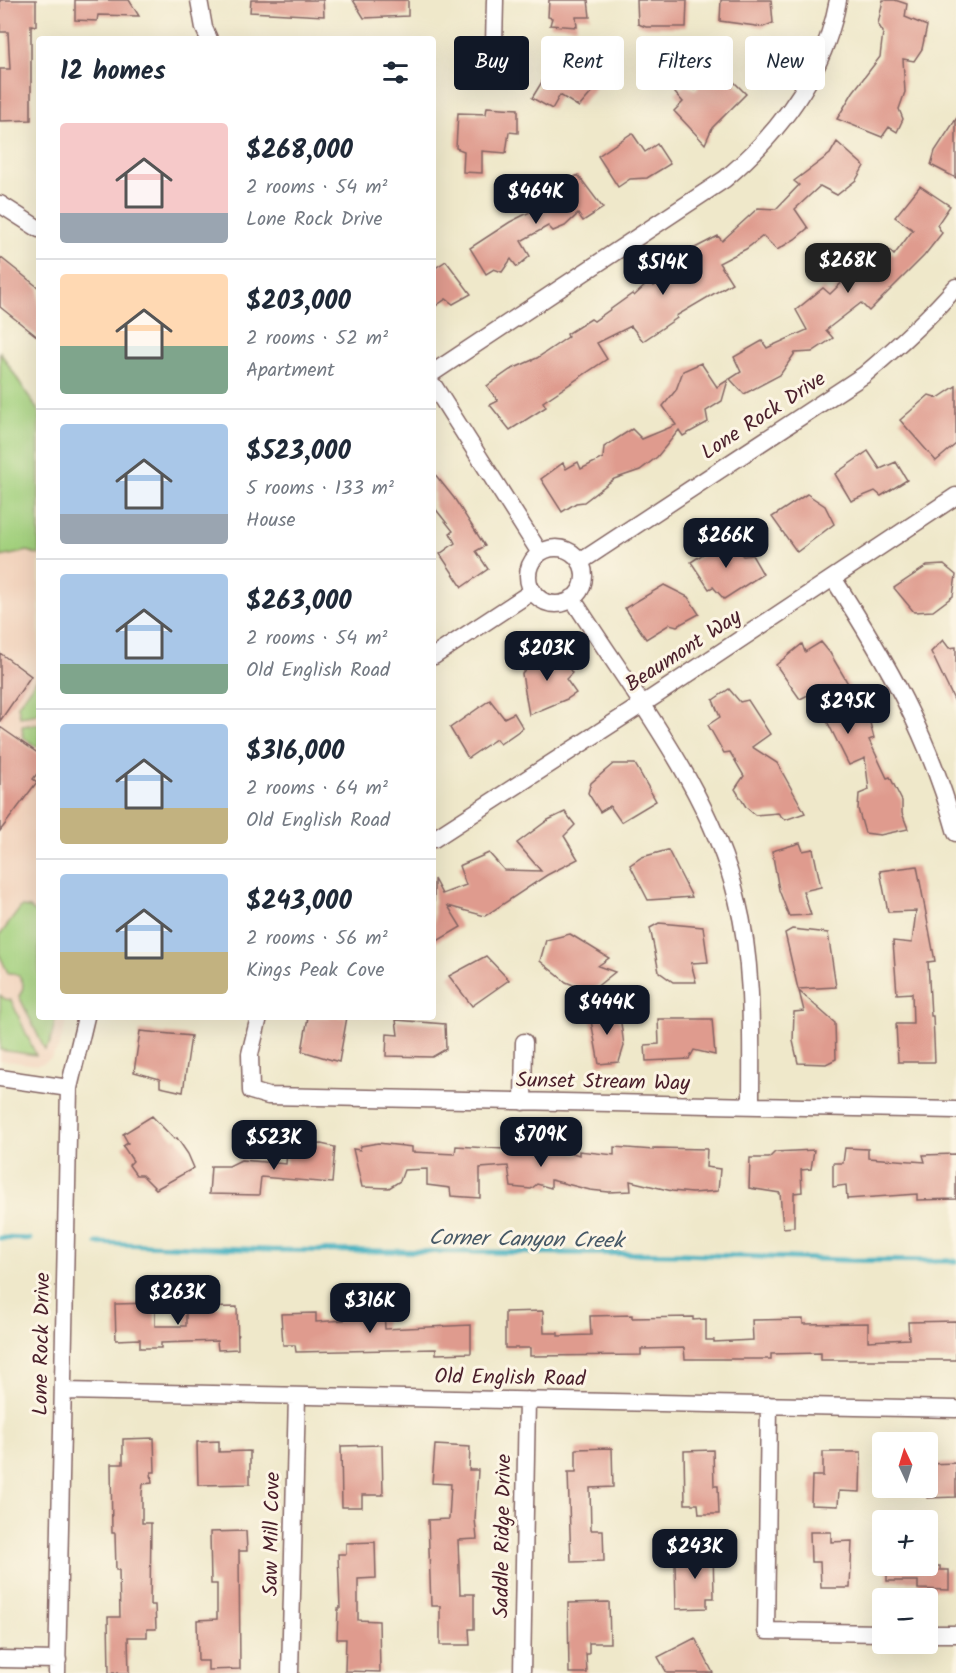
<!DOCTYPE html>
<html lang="en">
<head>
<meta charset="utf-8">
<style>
	body { margin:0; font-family:Kalam,sans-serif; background:#f2f2f3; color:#1f2937; height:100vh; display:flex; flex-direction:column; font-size:22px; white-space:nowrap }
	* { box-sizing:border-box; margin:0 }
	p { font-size:20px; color:#747a83 }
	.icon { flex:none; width:33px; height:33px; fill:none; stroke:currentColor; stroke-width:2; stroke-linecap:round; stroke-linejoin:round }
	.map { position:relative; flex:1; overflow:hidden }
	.panel { position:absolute; left:36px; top:36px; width:400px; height:984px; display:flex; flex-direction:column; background:#fff; border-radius:6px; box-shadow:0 6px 24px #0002 }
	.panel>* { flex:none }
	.top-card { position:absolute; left:454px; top:36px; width:411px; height:54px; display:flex; gap:12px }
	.needle { width:39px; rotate:356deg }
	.controls { position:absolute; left:872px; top:1432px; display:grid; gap:12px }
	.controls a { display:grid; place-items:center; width:66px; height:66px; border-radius:6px; background:#fff; box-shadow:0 6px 24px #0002; font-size:30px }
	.price { position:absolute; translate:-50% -51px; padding:0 14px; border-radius:12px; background:#111827; color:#fff; font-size:20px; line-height:39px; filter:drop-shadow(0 2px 3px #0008) }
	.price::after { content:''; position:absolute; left:50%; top:36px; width:18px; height:14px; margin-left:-9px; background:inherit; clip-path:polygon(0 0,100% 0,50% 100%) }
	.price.current { background:#222; color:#fff }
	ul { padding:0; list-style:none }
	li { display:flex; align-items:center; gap:18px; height:150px; padding:0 24px }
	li+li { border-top:2px solid #e0e1e3 }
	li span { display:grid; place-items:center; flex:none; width:168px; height:120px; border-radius:6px; color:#555 }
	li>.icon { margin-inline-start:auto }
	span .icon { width:72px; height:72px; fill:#fffc; stroke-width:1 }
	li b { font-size:26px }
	h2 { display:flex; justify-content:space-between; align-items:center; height:72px; padding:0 24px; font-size:26px }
	.chip { padding:0 21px; border-radius:6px; background:#fff; box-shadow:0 6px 24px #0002; font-size:21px; line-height:54px }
	.chip.current { background:#111827; color:#fff }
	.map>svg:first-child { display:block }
	.built { fill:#f2d4be }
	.green { fill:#a2d07d; stroke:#767854; stroke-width:1.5 }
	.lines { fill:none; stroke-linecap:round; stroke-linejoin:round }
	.stream { stroke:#43b0c0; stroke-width:5 }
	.building { fill:#df9b8e }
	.minor-casing { stroke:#846563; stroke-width:19 }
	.minor { stroke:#fff; stroke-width:16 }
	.labels { text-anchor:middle; stroke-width:6; stroke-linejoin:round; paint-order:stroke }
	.street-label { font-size:21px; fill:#4a1f2b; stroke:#fcf5e5 }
	.water-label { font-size:22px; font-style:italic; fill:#475967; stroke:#fcf5e5 }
</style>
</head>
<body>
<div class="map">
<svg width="956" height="1673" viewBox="0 0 956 1673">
	<rect width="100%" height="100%" fill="#fcf5e5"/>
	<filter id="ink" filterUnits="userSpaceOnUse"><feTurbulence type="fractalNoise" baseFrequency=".0167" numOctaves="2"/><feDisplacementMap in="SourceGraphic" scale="12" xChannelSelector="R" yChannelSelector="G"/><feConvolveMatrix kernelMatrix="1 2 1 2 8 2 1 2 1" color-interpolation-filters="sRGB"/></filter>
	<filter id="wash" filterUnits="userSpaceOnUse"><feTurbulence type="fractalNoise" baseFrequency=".008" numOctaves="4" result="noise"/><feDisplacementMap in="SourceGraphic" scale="24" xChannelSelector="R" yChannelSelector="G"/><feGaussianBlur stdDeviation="1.35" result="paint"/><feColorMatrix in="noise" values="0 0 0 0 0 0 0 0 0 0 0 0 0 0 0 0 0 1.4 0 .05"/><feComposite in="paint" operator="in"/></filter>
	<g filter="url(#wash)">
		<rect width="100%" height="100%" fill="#efe8ca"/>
		<path class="built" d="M0,352l39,60v605h29l-10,32 -7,9 -7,5 -8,2 -36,-5z"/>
		<path class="green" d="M0,352l39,60v143l-11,-4 -28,6z
			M39,676v36l-2,2 -17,3 -2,-12z
			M39,724v24l-16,-11 -1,-11z
			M21,907l9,1 9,8v101h17l-6,26 -5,7 -26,-54c8,-11 3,-24 -11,-23l-8,-17v-21z
			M0,995l5,4 6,1 25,55 -36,-5z"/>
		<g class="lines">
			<path class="stream" d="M0,1238l30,1
				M97,1243l173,7 412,4 163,6 111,1"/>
		</g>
		<g id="blocks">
			<path class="building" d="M0,0h36v26l-5,-1v95l-31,1v-52h10l-2,-37h-8z
				M75,0h54l10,16 -41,-1 -1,6 -22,-1z
				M251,0h72l1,16 -74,-4z
				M353,0h55v16l-44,2z
				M549,0h39l2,17h-14l1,10 -27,-2 2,-7 -4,-1z
				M637,0h50l-1,27h-40l-8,-3z
				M721,0h50l2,23 -10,4 -43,-6z
				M883,0h12l12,4 -2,13 22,9 -5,23 -8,12 -11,-2 2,33 -6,17 4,10 -6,13 -8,-5 -7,10 -45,-18 16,-27 27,-35 3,-25 -5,-8z
				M568,56l35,18 -10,17 -14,16 -19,-12 -8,14 -20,-11 16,-26 7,3z
				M721,69l25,25 -34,34 -7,16 -31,-33 9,-9 -8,-9 11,-8 9,5 11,-12z
				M487,107l31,2v24l-9,-1 -3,21 -24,-2v22l-19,-1 1,-21 -8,-3 2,-35 28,1z
				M956,119v59l-25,-13 4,-14z
				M632,133l13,19 12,-8 13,20 -23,14 -17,1 -12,8 -20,-31z
				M837,142l27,24 -8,14 -19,15 -17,-9 -25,23 13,19 -13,11 -18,11 -14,-14 -17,13 -27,14 13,20 -56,33 1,2 -34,23 -12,-15 -34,17 10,16 -64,43 3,5 -36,23 -20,-25 8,-4 -11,-15 23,-16 27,-12 31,-21 -1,-3 24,-15 3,2 38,-27 2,2 15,-14 5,4 42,-26 -3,-11 25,-13 4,5 36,-33 18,1 23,-24 -5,-4 36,-27z
				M578,175l25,33 -20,13 -5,-7 -13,12 -12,5 -5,-5 -27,15 9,15 -13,11 -6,-8 -9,13 -8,-3 -8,5 -16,-26 40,-26 26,-13 -3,-5 20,-15z
				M920,186l30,20 -13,19 5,8 -18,23 -55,55 -8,-8 -35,27 7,8 -21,14 -17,1 -15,22 -36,19 -14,-15 11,-7 -7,-15 28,-16 5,7 40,-18 -11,-20 27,-22 7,6 47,-46 6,6 5,-5 6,6 19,-25 -18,-13z
				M0,257l39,31v50l-39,-31z
				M446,261l25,33 -18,10 -7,-5 -12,8v-38z
				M701,363l16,24 11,-7 -6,21 -16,10 2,11 -25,14 -4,-6 -22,27 -17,13 -26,9 -30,23 -8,1 -14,9 -21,-33 22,-16 3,6 12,-7 3,7 22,-11 1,-11 28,-18 10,10 34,-14 -13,-19 13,-16 7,-19z
				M956,386v58l-20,17 -36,-41 29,-25 9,3z
				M868,451l12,18 16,-7 11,18 -26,16 -6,-5 -24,10 -16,-27z
				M434,473l20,25 31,48 -9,5 12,18 -26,18 -22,-33 15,-11 -5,-10 3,-2 -19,-24z
				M807,494l18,12 9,18 -37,28 -25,-35z
				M726,539l17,17 9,-1 11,19 -39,25 -11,-12 -4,2 -18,-27z
				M944,565l12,10 -3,21 -20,15 -19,1 -20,-24 33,-22z
				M664,585l24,12 11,17 -22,12 -7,-2 -24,15 -21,-31z
				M943,640l6,8 7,-1v57l-25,-52z
				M821,642l9,11 39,66 5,19 -5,2 18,38 3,-1 12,24v12l6,16 -28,6 -15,-2 -7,-24 1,-15 10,-4 -4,-32 -16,7 -22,-44 13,-4 -3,-24 -17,-4 -20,10 -24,-34 26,-21 3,8z
				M557,649l15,24 -6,6 10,14 -9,6 -38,16 -7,-41 12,-13z
				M0,653l31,23 -31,45z
				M729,689l11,13 8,-2 22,34 -18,13 25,16 28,50 -20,7 -7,-7 -23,2 -9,-8 -11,-18 9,-13 -14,-24 -6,1 -16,-28 12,-8 -7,-17z
				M490,700l14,18 10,-5 9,15 -23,16 -4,-5 -28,19 -18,-30z
				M0,727l39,27v17l-6,8 4,3 -37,49z
				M613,764h22l21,37 -35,21 -11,-16 -10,6 -12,-19 3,-10z
				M565,812l10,13 -11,11 14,23 -31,16 -62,41 -37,-10 13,21 -27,16v-64l8,15 24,-9 -7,-19 30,-13 15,17 37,1 -24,-28 31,-23z
				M800,843l3,8 10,-2 8,38 -18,4 8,24 -22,1 -10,-26 -7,-39z
				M668,850l24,47 -44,3 -18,-35 12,-8z
				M917,866l18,95 -7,1 3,54h2l2,46h-37l-2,-38h17l-1,-31 -15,1 -4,-53 19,2 4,-32 -28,1 -8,-41z
				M659,923l44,4 5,35 -17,1 5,19h-23l-14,-10 -9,-44z
				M792,929l36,4 8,54 -38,2 -13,-56z
				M570,934l39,24 -11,8 17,6 -25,20 -24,-10 -26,-21 6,-21z
				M486,956l23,24 -37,26 -23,-30z
				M799,991l36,32 1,36 -10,5 -28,-1 -5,-22 1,-29 10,-1z
				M589,1010h21l11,13 3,23 -5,16 -20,2z
				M308,1017h39l-8,45 -37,-11z
				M658,1019h54l3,36 -21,-5 -5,9 -43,2 -1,-16 14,-1z
				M396,1020l49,4 1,25 -14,8 -46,-1 1,-22 11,1z
				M140,1031l51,5 -8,56 -23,-5v-8l-26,-7z
				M152,1116l22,23 3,-1 11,16 6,14 -38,21 -14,-14h-6l-7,-10 4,-4 -10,-15 5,-3 -5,-9z
				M378,1143l34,4v5l43,2 1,-8 48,3 19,-5 31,3 25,8v-4l35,4v-8l39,3v-2l54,1 -1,18 14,2 -2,22 -26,2 -20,-2 -42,-10 1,10 -22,1 -19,-2 -39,-10v8l-14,-4 -6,5 -20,-2 -3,-21 -28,2v30l-29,-2 -1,-8 -23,-3v-16l-23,1 -4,11 -11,7 -27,-1 -9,-38 7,1 1,-4z
				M321,1144l14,3 -3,36 -71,-6 -2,18 -50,-1 2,-28h18l12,-6 45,4 1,-13 9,-1 4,-4z
				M845,1148l23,1v9l57,4 -2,-7 33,-1v45l-39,1v-6l-70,5 -1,-14 -13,2v-24h10z
				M814,1150l-3,19 -10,1 1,22 -8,1v34l-11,1 -3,-35 -31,-5 1,-30h19l6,-6z
				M155,1303v23h31v-18l51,-1 1,42 -20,1 -1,-9 -56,2v5h-21v-9l-24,1 -1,-36z
				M384,1309l1,20 86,-4v28l-35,1v-5l-140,3 -1,-7h-12l-2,-31 35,-1v9l28,-2v-10z
				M543,1311l1,22h14v3l33,-1 -1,-19 42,-1v3l61,-1v3l13,-1v21h8v2l39,-2 -1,-20 51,-1v5l65,-1v18l41,-2 -1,-17 48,-1v39h-135v-7l-50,1v5h-86l-1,-11 -43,1v6l-111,1v-8h-25v-36z
				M154,1438l1,34h-4l1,11 -9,1 -1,9v30h9l-1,82h5l1,24h-9v8h-19l1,36h-20l-1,-56h12l-1,-47h-3l-1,-37h-3l-1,-69h12v-25z
				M219,1441v11l31,-1v33l-52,1 -1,-43z
				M382,1445l1,50h-21v12h-20l-1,-61z
				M435,1445l35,2 -1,23h9l-3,49 2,20 -19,1 2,54h14v35h-5l1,16h-30v-39h-9l-3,-86 21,-1 2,-35 -19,-1z
				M612,1448l1,39 -23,1 1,42h12l1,31 -33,1 -3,-90h8v-23z
				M713,1450l1,36h4l1,28h-20l-1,-10h-13l-1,-53z
				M823,1452h38l-1,40 -21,-1 -1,15 -27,-1 1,-29h11z
				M956,1463v34l-29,1v-34z
				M246,1531l1,20h-8l1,118 -32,1v-9h-10l-1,-41 20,-1v-35h-6l-1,-52z
				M810,1532h21v10l21,-1 -2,47h-29l-1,-26h-9z
				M375,1542l1,36 -18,1v41l21,1 1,51 -35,-1 1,-32h-9l1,-30h2l-2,-55h8v-11z
				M692,1548h21l1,50h-7v10l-31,1 -1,-47h17z
				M887,1566h53v4h9v20l-31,-1v-8h-31z
				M609,1602l1,41h-21v11h-3l1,19h-18l-1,-70z
				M695,1638l18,35h-46l-9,-16z"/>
		</g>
	</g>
	<g filter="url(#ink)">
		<use href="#blocks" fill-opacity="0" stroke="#846563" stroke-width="1.5"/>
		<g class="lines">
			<defs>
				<path id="minor" d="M199,0l5,28 5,11
					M494,45l1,-45
					M0,204l39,25
					M434,372l291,-193c55,-47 100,-106 113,-179
					M434,386l106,167
					M528 576a28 28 0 1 1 56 0a28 28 0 1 1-56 0Z
					M580,562l284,-187c33,-28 64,-56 92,-88
					M833,578c54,84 96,157 123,255
					M572,598c59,93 139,192 165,301 17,68 14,138 14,207
					M434,656l99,-65
					M434,839l221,-143 301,-200
					M259,1017l-9,37 1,37 17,5 688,14
					M0,1078l69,10
					M523,1102l1,-60
					M63,1391l893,18
					M769,1405l-3,226 116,2
					M927,1634h29
					M0,1659l58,1
					M57,1673l12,-585 17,-71
					M290,1673l7,-277
					M522,1673l5,-273"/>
			</defs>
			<use href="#minor" class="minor-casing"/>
			<use href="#minor" class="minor"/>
		</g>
	</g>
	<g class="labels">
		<g class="street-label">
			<text transform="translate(763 415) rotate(-33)" y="7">Lone Rock Drive</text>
			<text transform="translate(683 650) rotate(-33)" y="7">Beaumont Way</text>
			<text transform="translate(603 1081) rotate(1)" y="7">Sunset Stream Way</text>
			<text transform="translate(41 1344) rotate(-89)" y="7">Lone Rock Drive</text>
			<text transform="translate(510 1377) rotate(1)" y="7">Old English Road</text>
			<text transform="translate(271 1534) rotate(-89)" y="7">Saw Mill Cove</text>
			<text transform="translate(502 1536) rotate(-89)" y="7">Saddle Ridge Drive</text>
		</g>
		<g class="water-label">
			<text transform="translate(526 1238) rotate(1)" y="8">Corner Canyon Creek</text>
		</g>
	</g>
</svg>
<div class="controls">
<a><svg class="needle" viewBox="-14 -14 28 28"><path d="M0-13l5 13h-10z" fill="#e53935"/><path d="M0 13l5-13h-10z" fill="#747a83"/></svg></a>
<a>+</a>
<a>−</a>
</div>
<b class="price" style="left:536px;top:225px">$464K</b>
<b class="price current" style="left:848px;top:294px">$268K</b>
<b class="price" style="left:663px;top:296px">$514K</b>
<b class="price" style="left:726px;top:569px">$266K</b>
<b class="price" style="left:547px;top:682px">$203K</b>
<b class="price" style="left:848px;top:735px">$295K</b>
<b class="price" style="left:607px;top:1036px">$444K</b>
<b class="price" style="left:541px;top:1168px">$709K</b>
<b class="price" style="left:274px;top:1171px">$523K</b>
<b class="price" style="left:178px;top:1326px">$263K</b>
<b class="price" style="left:370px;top:1334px">$316K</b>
<b class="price" style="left:695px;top:1580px">$243K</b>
<div class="top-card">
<a class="chip current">Buy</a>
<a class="chip">Rent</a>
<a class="chip">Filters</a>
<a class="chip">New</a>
</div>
<section class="panel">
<h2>12 homes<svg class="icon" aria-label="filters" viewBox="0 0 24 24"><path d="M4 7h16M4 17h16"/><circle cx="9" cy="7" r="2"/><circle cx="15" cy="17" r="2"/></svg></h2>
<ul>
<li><span style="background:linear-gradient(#f6c9c9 75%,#9aa5b1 0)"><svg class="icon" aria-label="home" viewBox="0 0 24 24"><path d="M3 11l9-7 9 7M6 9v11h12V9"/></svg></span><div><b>$268,000</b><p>2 rooms · 54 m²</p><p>Lone Rock Drive</p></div></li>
<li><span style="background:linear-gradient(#ffd9b3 60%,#7fa58c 0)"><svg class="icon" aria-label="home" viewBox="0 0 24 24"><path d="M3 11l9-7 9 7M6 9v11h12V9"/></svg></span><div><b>$203,000</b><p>2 rooms · 52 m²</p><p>Apartment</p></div></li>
<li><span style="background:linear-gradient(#a9c7e8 75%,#9aa5b1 0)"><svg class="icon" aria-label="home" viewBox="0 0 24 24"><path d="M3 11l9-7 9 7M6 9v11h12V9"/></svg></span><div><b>$523,000</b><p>5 rooms · 133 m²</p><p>House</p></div></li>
<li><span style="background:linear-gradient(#a9c7e8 75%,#7fa58c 0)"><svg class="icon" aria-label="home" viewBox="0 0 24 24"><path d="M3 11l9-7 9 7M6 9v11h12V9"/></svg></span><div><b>$263,000</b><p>2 rooms · 54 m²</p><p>Old English Road</p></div></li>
<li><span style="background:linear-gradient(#a9c7e8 70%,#c2b280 0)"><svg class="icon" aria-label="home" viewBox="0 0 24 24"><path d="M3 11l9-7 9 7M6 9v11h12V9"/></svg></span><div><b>$316,000</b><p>2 rooms · 64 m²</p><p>Old English Road</p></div></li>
<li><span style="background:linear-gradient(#a9c7e8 65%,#c2b280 0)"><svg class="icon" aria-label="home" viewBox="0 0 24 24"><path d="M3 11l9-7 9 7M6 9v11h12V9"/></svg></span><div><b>$243,000</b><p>2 rooms · 56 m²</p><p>Kings Peak Cove</p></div></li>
</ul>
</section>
</div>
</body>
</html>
